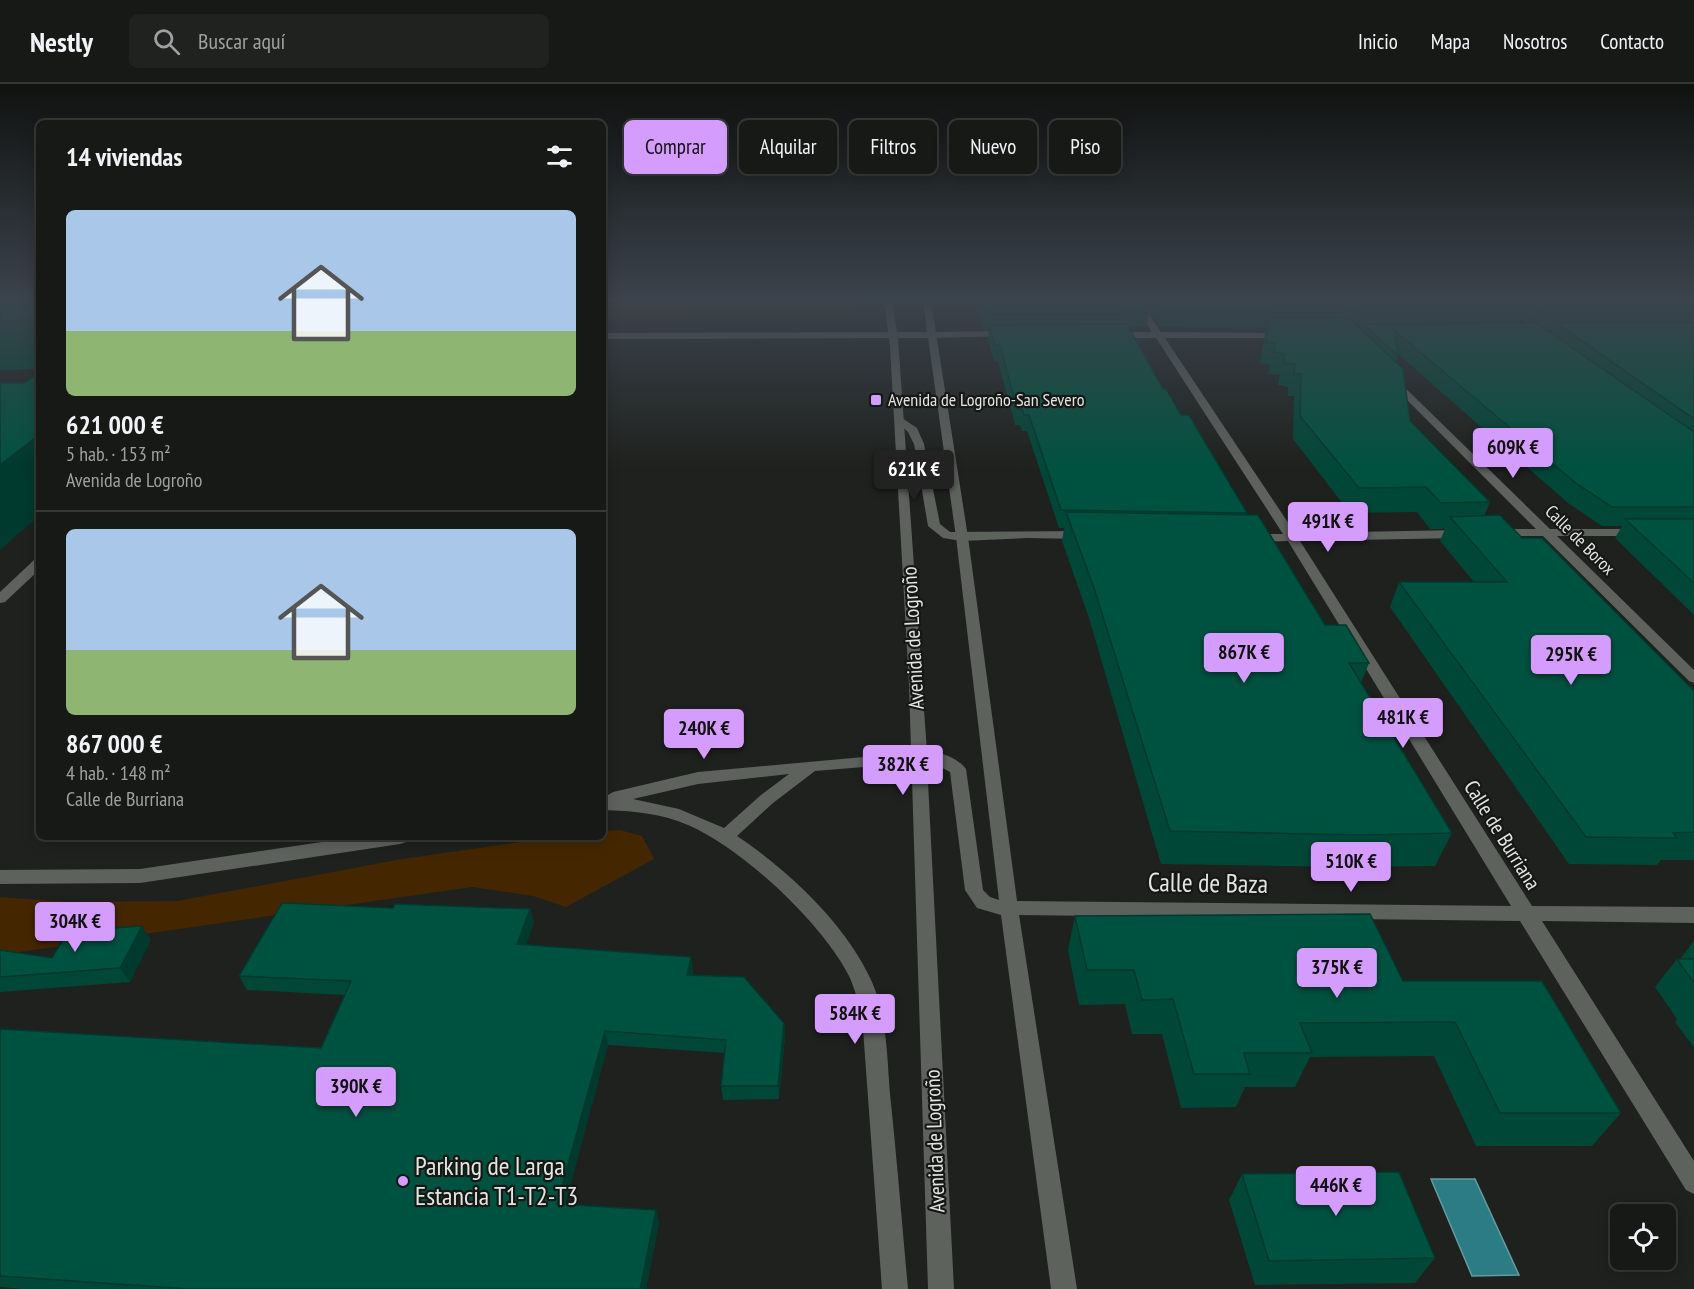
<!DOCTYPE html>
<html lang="es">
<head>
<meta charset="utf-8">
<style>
	body { margin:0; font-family:"PT Sans Narrow",sans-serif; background:#1f221f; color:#f1f3f6; height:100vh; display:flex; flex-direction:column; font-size:22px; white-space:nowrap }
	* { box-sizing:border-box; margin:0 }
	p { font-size:20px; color:#9ea0a1 }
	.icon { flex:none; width:33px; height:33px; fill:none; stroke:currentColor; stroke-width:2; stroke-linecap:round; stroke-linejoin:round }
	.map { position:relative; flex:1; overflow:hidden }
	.side { position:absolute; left:36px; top:36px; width:570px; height:720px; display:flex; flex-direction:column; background:#161916; border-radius:9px; box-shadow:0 3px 15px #0003,0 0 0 2px #353835 }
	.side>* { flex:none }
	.hud { position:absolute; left:624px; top:36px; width:570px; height:54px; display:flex; gap:12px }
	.tools { position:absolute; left:1610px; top:1120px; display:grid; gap:12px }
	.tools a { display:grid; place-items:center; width:66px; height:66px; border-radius:9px; background:#161916; box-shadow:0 3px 15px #0003,0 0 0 2px #353835; font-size:30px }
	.price { position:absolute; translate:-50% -51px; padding:0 14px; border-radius:6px; background:#d39cfd; color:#111; font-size:20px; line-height:39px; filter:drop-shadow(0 2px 3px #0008) }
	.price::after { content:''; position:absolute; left:50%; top:36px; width:18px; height:14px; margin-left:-9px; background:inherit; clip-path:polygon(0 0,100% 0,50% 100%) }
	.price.active { background:#222; color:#fff }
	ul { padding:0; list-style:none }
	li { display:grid; align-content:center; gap:12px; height:318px; padding:0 30px }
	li+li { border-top:2px solid #353835 }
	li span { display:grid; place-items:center; height:186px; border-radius:9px; color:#555 }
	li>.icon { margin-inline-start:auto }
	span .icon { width:108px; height:108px; fill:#fffc; stroke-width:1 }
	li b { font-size:26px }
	h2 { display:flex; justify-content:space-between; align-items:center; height:72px; padding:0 30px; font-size:26px }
	.chip { padding:0 21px; border-radius:9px; background:#161916; box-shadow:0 3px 15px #0003,0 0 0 2px #353835; font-size:21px; line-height:54px }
	.chip.active { background:#d39cfd; color:#111 }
	header { display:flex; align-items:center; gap:36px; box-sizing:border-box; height:84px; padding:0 30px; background:#161916; border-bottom:2px solid #353835 }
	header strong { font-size:28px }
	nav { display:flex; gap:33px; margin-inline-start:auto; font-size:21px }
	.search { width:420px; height:54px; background:#1f221f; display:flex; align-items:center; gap:15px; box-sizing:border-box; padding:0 21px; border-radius:9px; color:#9ea0a1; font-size:22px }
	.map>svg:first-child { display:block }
	.green { fill:#442700 }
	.water { fill:#2c7c85; stroke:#639ca1; stroke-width:1.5 }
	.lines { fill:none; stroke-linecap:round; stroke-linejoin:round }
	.street { fill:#5e625d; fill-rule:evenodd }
	.secondary { fill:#5e625d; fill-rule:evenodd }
	.wall { fill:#004737; fill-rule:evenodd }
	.shaded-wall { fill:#00392d }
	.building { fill:#005240; stroke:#00392d; stroke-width:1.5 }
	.poi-dot { fill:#d39cfd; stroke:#151814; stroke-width:2 }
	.labels { text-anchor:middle; stroke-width:4.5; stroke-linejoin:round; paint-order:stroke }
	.far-poi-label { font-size:18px; fill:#e2e5e2; stroke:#151814; text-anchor:start }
	.far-street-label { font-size:18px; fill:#e2e5e2; stroke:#151814 }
	.street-label { font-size:21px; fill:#e2e5e2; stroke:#151814 }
	.near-street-label { font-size:26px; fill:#e2e5e2; stroke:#151814 }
	.near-poi-label { font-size:26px; fill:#e2e5e2; stroke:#151814; text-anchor:start }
</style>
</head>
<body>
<header>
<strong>Nestly</strong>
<div class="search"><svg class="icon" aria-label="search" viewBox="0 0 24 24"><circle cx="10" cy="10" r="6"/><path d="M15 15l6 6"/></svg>Buscar aquí</div>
<nav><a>Inicio</a><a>Mapa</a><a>Nosotros</a><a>Contacto</a></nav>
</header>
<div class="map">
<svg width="1694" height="1205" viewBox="0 0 1694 1205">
	<rect width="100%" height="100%" fill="#1e211d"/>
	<path class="green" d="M603,217h252l1,18 -253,1z
		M620,746l22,6 12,23 -88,48 -33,-11 -61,-9 -460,66 -12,-2v-54l68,5 109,-1 225,-42 153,-22h48v-6z"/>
	<path class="water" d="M1431,1095h44l44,96 -47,1z"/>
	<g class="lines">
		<path class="street" d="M1132,217h8l21,31 125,1 1,2 -4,3h-118l130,195 167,-3 6,4 -6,4 -162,3 232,365 162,1v16l-152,-2 152,240v33l-8,-4 -166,-269 -511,-6 -7,-2 -2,-5 2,-5 7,-2 502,5 -223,-365 -36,1 -6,-4 6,-4h31l-127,-196h-44l-4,-3 4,-3h40z
			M1007,247l3,1v4l-77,2 -4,-3 4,-3z
			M603,249l291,-1 4,3 -4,3 -291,1z
			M1390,295h6l154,150h93l2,3 -6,4h-82l137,134v13l-5,-2 -146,-145h-49l-2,-3 6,-4h38l-146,-146z
			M899,332l18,12 7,16 16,80 10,8 134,-1 6,4 -6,4 -57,-1 -65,3 -19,-3 -15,-12 -14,-82 -6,-12 -14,-13z
			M39,475v11l-34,32 -5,1v-11l34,-32z
			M919,668l6,2 2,4 -2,4 -110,9 -42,32 -36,33c51,34 110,89 135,146 15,34 15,75 18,112 7,65 12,130 18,195h-26l-19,-260c-3,-18 -6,-36 -14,-53 -27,-53 -107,-128 -161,-151 -27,-12 -56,-14 -85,-15v-12l10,-6 85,-20zM789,690l-28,21 -37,33 -45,-19 -46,-10 65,-15z
			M356,753h53l-3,5 -6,2 -260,39 -140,1v-14l140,-1z"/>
		<path class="secondary" d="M884,217h8l5,31h30l-4,-31h8l37,236 50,371 59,381h-26l-50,-374 -24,-7 -12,-18 -15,-118 -17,-9h-6l27,526h-26l-19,-604 -19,-338zM898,254h30l28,199 43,363 -9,-3 -7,-7 -17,-121c-8,-11 -26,-18 -39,-17z"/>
	</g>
	<path class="wall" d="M0,217h39v68l-39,1z
		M975,217h719v314l-79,-77 7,-12h-20l-34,-23 -170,-149 -2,9 14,58 80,81 -6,14 38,22 172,153v169h-33l-4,5 -88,-1 -179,-257 9,-25h75l-34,-41 5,-12h-15l-13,-17 -67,1 -57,-74 1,-43h-6v-9l-10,-2 2,-10 -12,-1 2,-9 -10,-2 4,-24 2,-11 -106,-1 -15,-22 4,7 -3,15h-18l35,62 84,124v2l78,110 44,38 -8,20 91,150 -17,33 -88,1 -186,-3 -72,-246 -27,-77 2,-13h-5l-32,-97h-5l-2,-6h-5l-17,-64h-4l-6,-21 1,-10h-4zM1521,234l6,5h-8zM1544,245h9l-2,4z
		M530,825l4,14 -8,22 165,12 2,14v4l91,48 1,14 -6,62 -56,1 -2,-14 4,-33 -117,-8 -43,160 91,5 3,13 -13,66h-622l-24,-2v-258l321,19 24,-53 -98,-5 -8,-14z
		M1075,832l328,65 218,132 -29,33h-116l-42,-90 -124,1 -15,30h-50l-9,20 -55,1 -19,-74h-30l-7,-30 -46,1 -11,-55z
		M151,856l-21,42 -130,10v-42l52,8z
		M1693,858h1v106l-19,-26 2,-3 -22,-32 22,-28h3z
		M1242,1090l193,84 -20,25 -160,2 -26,-85z"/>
	<path class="shaded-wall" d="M39,351v81l-39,34v-85z
		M530,825l4,14 -13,35 -4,-14z
		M142,842l9,14 -21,42 -10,-14z
		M691,873l2,14 -4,17 -2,-13z
		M784,939l1,14 -6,62 -1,-13z
		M605,947l3,14 -46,172 -5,-13z
		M656,1126l3,13 -13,66h-6z"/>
	<path class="building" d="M0,217h39v19l-39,1z
		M981,217h161l7,11h-29l2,2h-136z
		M1155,217h170l13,12 -175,-1z
		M1341,217h165l17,12h-168z
		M1524,217h166l4,2v10h-152z
		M1269,234h80l54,51 7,52 80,81 -49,1 -15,-16 -67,1 -59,-72 1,-42h-7l1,-10 -11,-1 1,-9 -11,-2 1,-9 -9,-1z
		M1536,239l158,109v75h-82l-35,-23 -182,-153 3,25 -34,-32z
		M1556,239h138v96z
		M1127,240l36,65h3l15,26h8l58,98 -186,-3 -32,-95h-5l-2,-6h-5l-17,-64h-5l-6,-20z
		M39,289v62l-39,30v-82h24z
		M1066,428l192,3 67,110h21l23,38h-20l103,170 -90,2 -192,-4 -76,-243z
		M1500,431l22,23h20l152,153v141l-21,1 4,5 -91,-1 -187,-255h108l-57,-65z
		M1625,435h69v64z
		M282,819l111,5 2,-4 135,5 -13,35 174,13 -4,18 57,2 40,46 -6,63h-57l5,-46 -121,-9 -48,173 99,6 -16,79h-449l-191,-13v-247l321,19 30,-67 -112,-5z
		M1370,830l33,67h139l79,132h-121l-45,-91 -155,1 12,30h-68l6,21h-56l-21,-75 -31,1 -8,-30h-47l-12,-54z
		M142,842l-22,42 -120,9v-27l52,8 16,-27z
		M1677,875h17v24z
		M1399,1088l36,86 -166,3 -27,-87z"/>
	<linearGradient id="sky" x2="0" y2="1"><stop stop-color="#101210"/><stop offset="0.56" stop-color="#3b434c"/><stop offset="1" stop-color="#3b434c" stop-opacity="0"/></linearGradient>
	<rect width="1694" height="386" fill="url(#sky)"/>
	<g class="poi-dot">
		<rect x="870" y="310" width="12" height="12" rx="3"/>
		<circle cx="403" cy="1097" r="6"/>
	</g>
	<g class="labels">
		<g class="far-poi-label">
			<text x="888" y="322">Avenida de Logroño-San Severo</text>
		</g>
		<g class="far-street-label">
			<text transform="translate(1580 456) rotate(45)" y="6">Calle de Borox</text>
		</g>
		<g class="street-label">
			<text transform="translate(913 554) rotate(-93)" y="7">Avenida de Logroño</text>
			<text transform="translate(1502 751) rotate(58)" y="7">Calle de Burriana</text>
			<text transform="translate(935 1057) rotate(-92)" y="7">Avenida de Logroño</text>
		</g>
		<g class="near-street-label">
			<text transform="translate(1208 799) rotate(1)" y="9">Calle de Baza</text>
		</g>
		<g class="near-poi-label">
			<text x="415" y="1091">Parking de Larga<tspan x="415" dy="30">Estancia T1-T2-T3</tspan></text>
		</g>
	</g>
</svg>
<div class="tools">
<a><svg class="icon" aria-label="locate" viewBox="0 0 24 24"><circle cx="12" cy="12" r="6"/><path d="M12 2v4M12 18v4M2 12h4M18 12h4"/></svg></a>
</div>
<b class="price" style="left:1513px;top:395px">609K €</b>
<b class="price active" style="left:914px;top:417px">621K €</b>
<b class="price" style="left:1328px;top:469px">491K €</b>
<b class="price" style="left:1244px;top:600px">867K €</b>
<b class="price" style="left:1571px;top:602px">295K €</b>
<b class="price" style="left:1403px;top:665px">481K €</b>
<b class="price" style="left:704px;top:676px">240K €</b>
<b class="price" style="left:903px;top:712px">382K €</b>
<b class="price" style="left:1351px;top:809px">510K €</b>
<b class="price" style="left:75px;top:869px">304K €</b>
<b class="price" style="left:1337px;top:915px">375K €</b>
<b class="price" style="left:855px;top:961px">584K €</b>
<b class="price" style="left:356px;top:1034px">390K €</b>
<b class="price" style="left:1336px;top:1133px">446K €</b>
<div class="hud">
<a class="chip active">Comprar</a>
<a class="chip">Alquilar</a>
<a class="chip">Filtros</a>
<a class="chip">Nuevo</a>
<a class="chip">Piso</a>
</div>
<section class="side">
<h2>14 viviendas<svg class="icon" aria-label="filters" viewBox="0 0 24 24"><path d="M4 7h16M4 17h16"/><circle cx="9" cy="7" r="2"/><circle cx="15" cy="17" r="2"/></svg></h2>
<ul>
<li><span style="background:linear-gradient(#a9c7e8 65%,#8fb573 0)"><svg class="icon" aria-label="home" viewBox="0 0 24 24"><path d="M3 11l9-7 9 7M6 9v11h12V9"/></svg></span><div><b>621 000 €</b><p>5 hab. · 153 m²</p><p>Avenida de Logroño</p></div></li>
<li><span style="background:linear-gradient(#a9c7e8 65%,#8fb573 0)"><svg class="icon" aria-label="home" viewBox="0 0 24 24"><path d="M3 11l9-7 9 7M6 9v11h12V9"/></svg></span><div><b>867 000 €</b><p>4 hab. · 148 m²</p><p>Calle de Burriana</p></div></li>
</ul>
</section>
</div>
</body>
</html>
